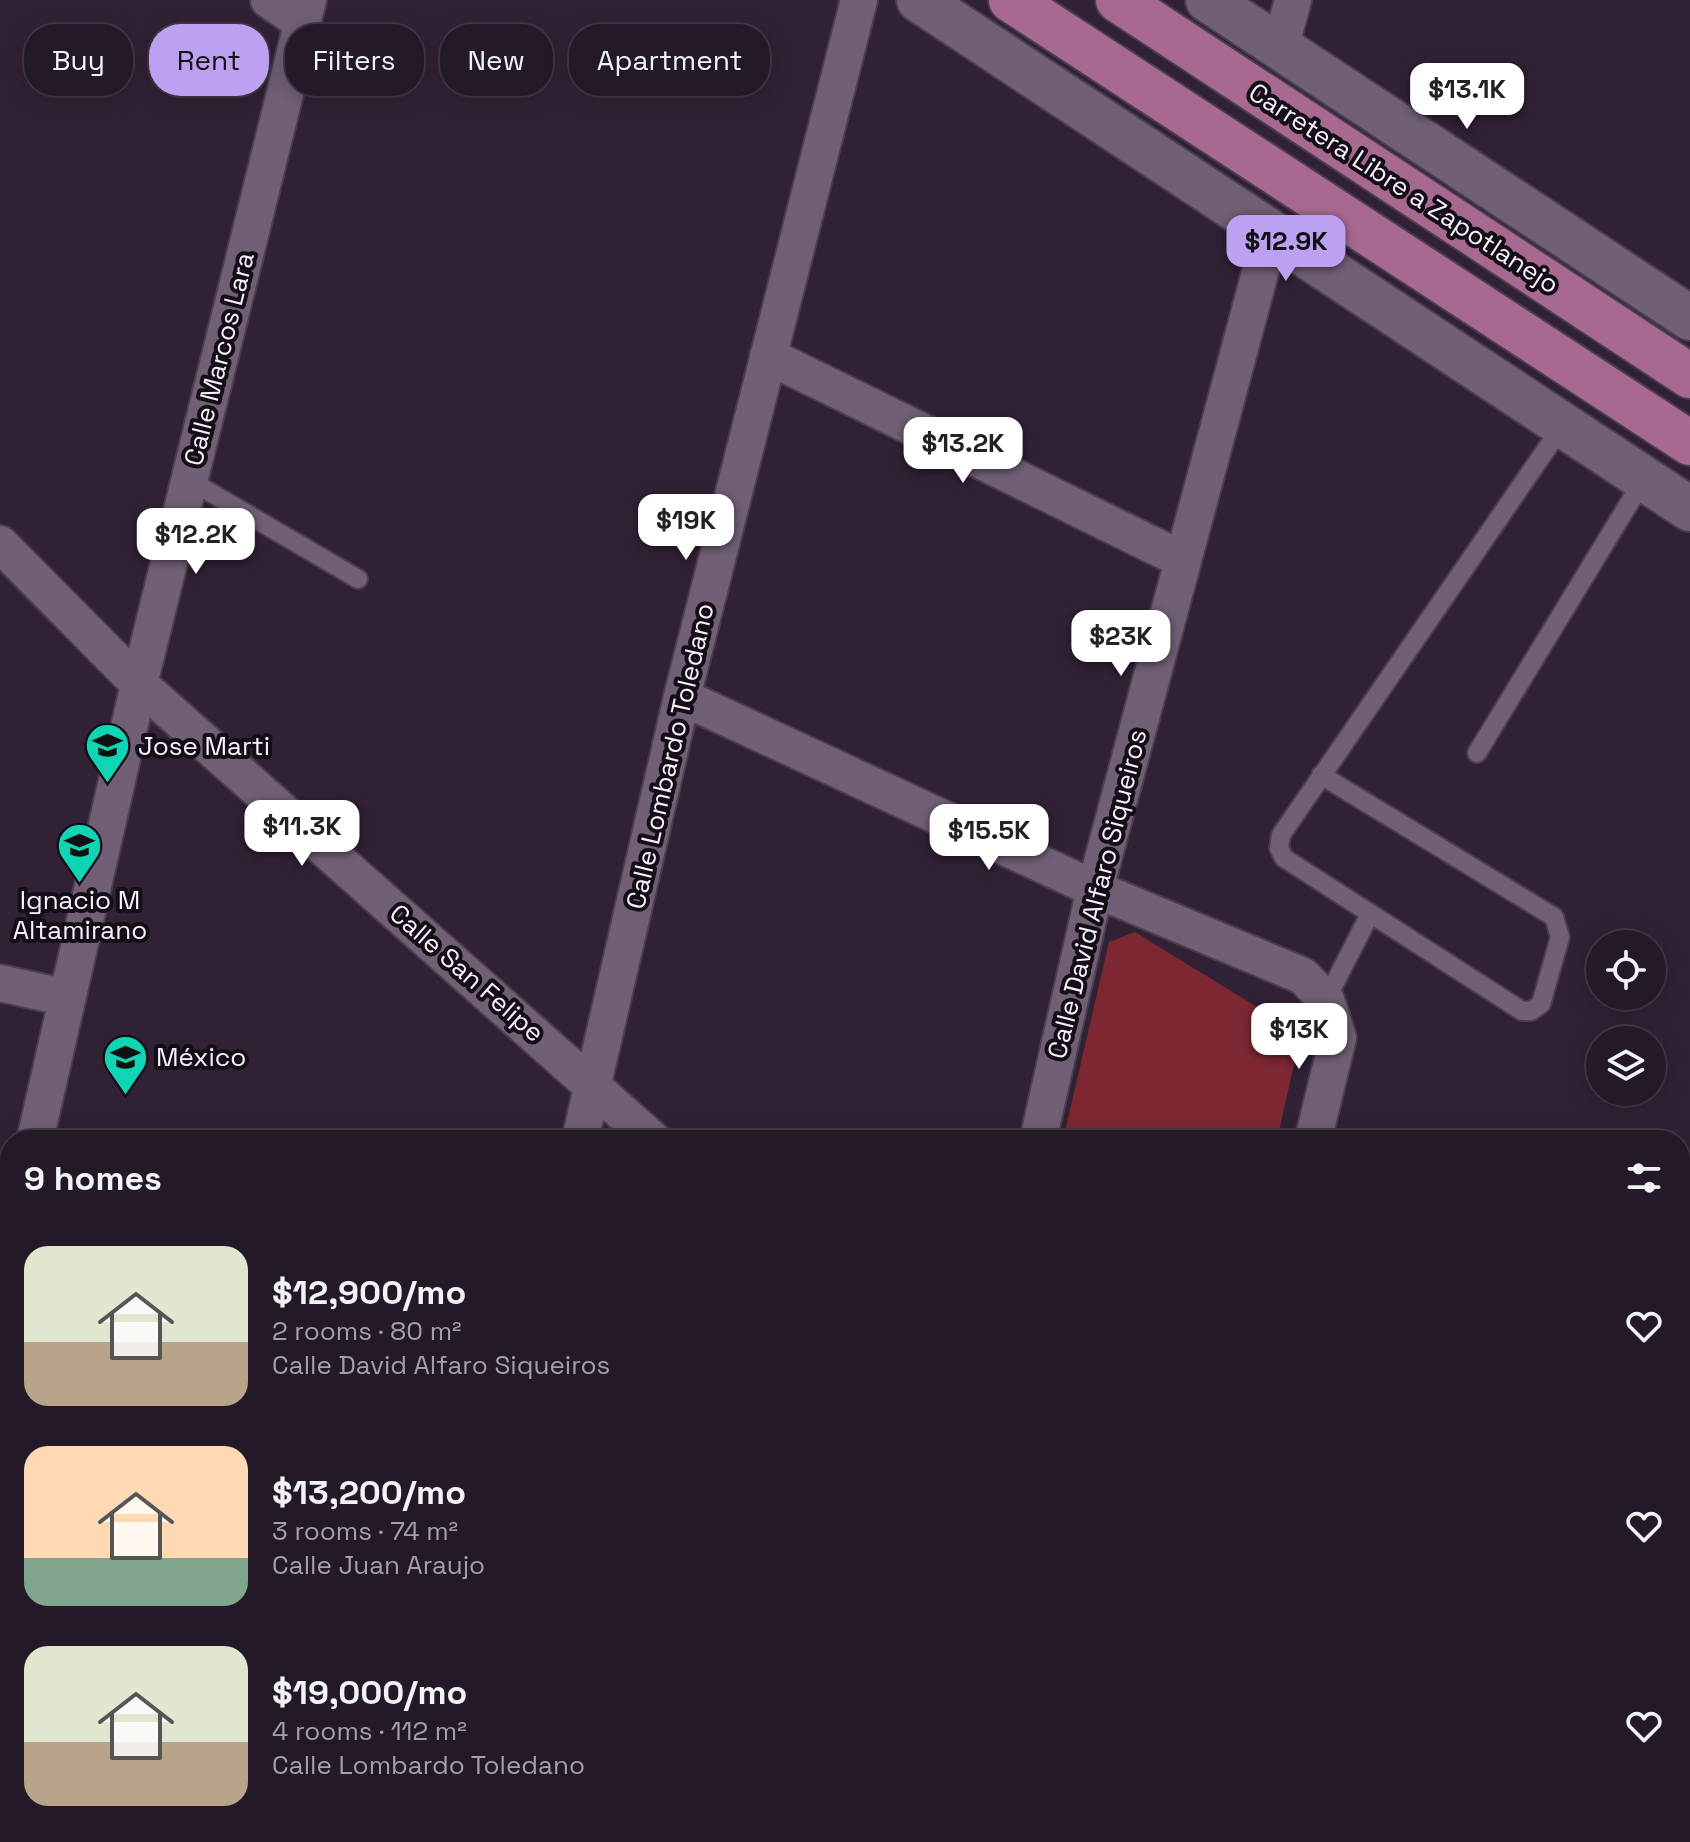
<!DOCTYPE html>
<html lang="en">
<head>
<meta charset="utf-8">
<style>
	body { margin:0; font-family:"Space Grotesk",sans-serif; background:#302633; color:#f1f3f6; height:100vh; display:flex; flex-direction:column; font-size:30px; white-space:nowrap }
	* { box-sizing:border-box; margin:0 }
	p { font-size:26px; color:#a3a0a7 }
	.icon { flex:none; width:44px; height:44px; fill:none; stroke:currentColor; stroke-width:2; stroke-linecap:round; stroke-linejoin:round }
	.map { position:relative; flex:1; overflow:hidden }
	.drawer { position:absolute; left:0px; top:1130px; width:1690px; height:712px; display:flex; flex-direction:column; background:#241927; border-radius:32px 32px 0 0; box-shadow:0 4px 20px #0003,0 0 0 2px #413844 }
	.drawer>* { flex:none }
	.banner { position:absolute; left:24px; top:24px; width:800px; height:72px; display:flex; gap:16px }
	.tools { position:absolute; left:1586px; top:930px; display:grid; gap:16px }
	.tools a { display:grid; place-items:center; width:80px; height:80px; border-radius:50%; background:#241927; box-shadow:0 4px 20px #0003,0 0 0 2px #413844; font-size:40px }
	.price { position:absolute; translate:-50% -68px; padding:0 18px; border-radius:16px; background:#fff; color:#222; font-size:26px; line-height:52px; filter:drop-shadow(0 2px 4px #0008) }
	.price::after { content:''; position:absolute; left:50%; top:48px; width:24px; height:18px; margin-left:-12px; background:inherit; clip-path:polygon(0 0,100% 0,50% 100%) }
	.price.active { background:#bca0f2; color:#111 }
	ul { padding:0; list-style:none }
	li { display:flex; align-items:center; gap:24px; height:200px; padding:0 24px }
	li span { display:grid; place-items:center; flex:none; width:224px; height:160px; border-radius:24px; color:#555 }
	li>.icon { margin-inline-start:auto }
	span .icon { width:96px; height:96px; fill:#fffc; stroke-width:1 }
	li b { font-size:34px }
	h2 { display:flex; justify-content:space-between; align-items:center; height:96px; padding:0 24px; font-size:34px }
	.tag { padding:0 28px; border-radius:32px; background:#241927; box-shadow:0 4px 20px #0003,0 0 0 2px #413844; font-size:28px; line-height:72px }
	.tag.active { background:#bca0f2; color:#111 }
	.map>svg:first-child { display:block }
	.green { fill:#7d2733 }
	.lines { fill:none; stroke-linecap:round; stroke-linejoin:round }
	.service-casing { stroke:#4a3d4e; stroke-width:22 }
	.minor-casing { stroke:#4a3d4e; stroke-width:40 }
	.tertiary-casing { stroke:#4a3d4e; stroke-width:48 }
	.primary-casing { stroke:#4a3d4e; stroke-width:48 }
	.service { stroke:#705f75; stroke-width:18 }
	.minor { stroke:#705f75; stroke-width:36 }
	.tertiary { stroke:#705f75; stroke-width:44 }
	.primary { stroke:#a86990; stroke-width:44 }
	.labels { text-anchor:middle; stroke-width:8; stroke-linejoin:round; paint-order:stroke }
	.street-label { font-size:26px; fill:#faf0fd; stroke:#140e16 }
	.poi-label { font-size:26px; fill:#faf0fd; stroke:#140e16; text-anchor:start }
</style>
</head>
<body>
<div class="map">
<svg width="1690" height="1842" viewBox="0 0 1690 1842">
	<rect width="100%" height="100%" fill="#302134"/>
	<path class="green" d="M1135,932l166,102 -24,106h-214l46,-198z"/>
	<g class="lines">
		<defs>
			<path id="service" d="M189,480l169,99
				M1477,753l167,-274
				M1321,775l233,142 6,20 -19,67 -10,7h-9l-238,-153 -5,-10 2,-13 282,-410
				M1326,1000l44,-86
				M1680,1737l10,6"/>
			<path id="minor" d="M269,0l33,22
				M1280,48l13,-48
				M768,356l415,204
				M0,544l139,140 514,456
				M682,697l413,192 208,87 23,24 12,38 -25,102
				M0,983l67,15
				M35,1140l104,-456 169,-684
				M580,1140l102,-443 177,-697
				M1038,1140l57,-251 176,-657
				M0,1301l10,-46
				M0,1594l10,2
				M508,1832l14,10
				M402,1842l3,-10
				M868,1842l3,-10
				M1141,1842l3,-10"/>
			<path id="tertiary" d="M919,0l771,509
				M1208,0l482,318"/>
			<path id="primary" d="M1011,0l679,443
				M1118,0l572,376"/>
		</defs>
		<use href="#service" class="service-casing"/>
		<use href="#minor" class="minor-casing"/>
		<use href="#tertiary" class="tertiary-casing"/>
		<use href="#primary" class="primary-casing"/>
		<use href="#service" class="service"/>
		<use href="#minor" class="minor"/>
		<use href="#tertiary" class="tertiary"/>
		<use href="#primary" class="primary"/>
	</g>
	<defs>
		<symbol id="school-pin" viewBox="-11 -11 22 30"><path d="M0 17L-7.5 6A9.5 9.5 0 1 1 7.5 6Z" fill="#0fd5b4" stroke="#140e16"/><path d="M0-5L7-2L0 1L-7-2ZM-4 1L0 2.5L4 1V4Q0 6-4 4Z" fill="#111"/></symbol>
	</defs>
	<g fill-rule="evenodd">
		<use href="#school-pin" x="82" y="720" width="51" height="69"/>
		<use href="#school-pin" x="54" y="820" width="51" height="69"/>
		<use href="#school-pin" x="100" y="1032" width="51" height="69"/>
	</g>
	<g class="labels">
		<g class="street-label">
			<text transform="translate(1404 188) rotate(33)" y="9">Carretera Libre a Zapotlanejo</text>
			<text transform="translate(219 359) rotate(-76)" y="9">Calle Marcos Lara</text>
			<text transform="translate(670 756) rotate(-77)" y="9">Calle Lombardo Toledano</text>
			<text transform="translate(1097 894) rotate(-76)" y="9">Calle David Alfaro Siqueiros</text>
			<text transform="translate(467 973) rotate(41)" y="9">Calle San Felipe</text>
		</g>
		<g class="poi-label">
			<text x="138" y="755">Jose Marti</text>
			<text x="80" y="909" text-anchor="middle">Ignacio M<tspan x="80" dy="30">Altamirano</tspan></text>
			<text x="156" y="1066">México</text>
		</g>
	</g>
</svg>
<div class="tools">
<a><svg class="icon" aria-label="locate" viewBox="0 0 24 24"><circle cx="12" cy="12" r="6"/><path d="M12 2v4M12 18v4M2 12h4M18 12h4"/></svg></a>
<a><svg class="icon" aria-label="layers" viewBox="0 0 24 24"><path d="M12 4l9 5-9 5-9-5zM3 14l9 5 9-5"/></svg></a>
</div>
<b class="price" style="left:1467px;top:131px">$13.1K</b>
<b class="price active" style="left:1286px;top:283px">$12.9K</b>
<b class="price" style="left:963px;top:485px">$13.2K</b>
<b class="price" style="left:686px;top:562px">$19K</b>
<b class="price" style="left:196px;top:576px">$12.2K</b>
<b class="price" style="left:1121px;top:678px">$23K</b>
<b class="price" style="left:302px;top:868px">$11.3K</b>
<b class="price" style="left:989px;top:872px">$15.5K</b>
<b class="price" style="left:1299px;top:1071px">$13K</b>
<div class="banner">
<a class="tag">Buy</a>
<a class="tag active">Rent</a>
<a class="tag">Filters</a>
<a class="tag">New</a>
<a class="tag">Apartment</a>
</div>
<section class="drawer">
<h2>9 homes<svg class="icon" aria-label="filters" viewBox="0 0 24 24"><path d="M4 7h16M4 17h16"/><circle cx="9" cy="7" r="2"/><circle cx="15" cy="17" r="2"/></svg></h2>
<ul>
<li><span style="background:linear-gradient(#dfe7d0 60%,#b9a48a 0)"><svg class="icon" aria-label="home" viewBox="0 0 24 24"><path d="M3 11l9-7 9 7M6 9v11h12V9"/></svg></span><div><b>$12,900/mo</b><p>2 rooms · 80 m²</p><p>Calle David Alfaro Siqueiros</p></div><svg class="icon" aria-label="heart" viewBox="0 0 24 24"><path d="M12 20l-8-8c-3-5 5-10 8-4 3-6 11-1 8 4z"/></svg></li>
<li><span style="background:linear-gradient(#ffd9b3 70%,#7fa58c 0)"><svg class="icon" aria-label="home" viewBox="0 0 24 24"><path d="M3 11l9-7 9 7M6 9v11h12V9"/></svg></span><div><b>$13,200/mo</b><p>3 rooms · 74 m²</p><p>Calle Juan Araujo</p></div><svg class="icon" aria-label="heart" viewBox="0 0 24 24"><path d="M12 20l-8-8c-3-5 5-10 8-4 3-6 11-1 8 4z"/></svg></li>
<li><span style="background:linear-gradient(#dfe7d0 60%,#b9a48a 0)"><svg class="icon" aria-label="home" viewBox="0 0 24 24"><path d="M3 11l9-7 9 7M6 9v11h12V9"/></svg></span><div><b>$19,000/mo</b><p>4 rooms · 112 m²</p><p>Calle Lombardo Toledano</p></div><svg class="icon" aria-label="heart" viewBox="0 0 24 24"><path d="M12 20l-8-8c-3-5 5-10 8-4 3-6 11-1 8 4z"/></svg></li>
</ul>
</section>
</div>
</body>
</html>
